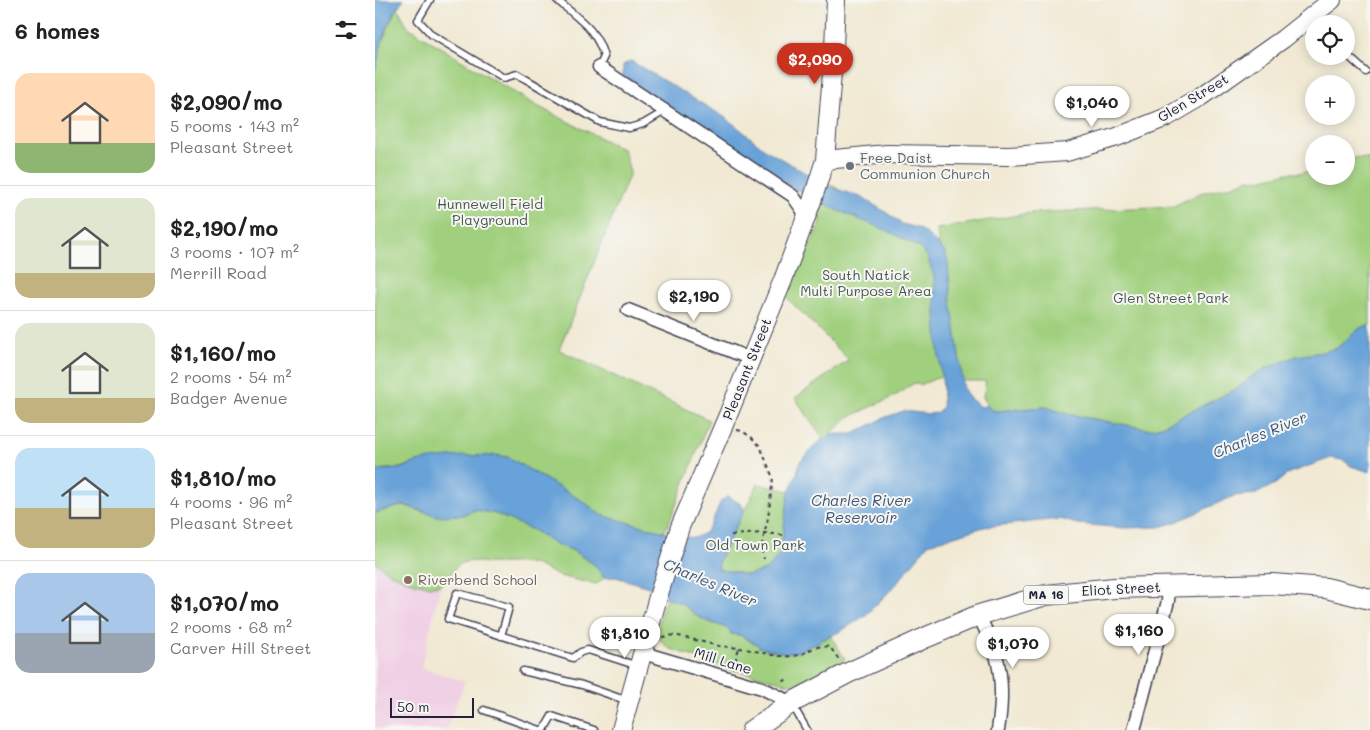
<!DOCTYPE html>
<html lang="en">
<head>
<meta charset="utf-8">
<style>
	body { margin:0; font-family:Mali,sans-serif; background:#f2f2f2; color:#222; height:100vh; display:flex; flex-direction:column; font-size:19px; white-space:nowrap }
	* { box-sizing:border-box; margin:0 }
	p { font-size:16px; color:#767676 }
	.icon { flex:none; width:28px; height:28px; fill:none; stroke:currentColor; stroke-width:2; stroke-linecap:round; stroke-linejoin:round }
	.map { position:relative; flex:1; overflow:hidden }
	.side { display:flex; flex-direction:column; background:#fff; width:375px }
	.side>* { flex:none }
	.fabs { position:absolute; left:930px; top:15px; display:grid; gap:10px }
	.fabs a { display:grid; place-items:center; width:50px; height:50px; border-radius:50%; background:#fff; box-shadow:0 2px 12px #0003; font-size:25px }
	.scale { position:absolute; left:15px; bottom:12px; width:84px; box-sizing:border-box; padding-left:5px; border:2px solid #22223b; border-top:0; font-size:14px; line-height:18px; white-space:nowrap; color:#22223b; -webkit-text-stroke:4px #f6f6f2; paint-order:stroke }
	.price { position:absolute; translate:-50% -42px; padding:0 11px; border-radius:18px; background:#fff; color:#222; font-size:16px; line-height:32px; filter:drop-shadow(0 1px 2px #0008) }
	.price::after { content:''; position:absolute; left:50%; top:30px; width:15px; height:11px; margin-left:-8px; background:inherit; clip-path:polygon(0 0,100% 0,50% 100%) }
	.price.selected { background:#c8321e; color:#fff }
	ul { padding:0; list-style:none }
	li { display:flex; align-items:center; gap:15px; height:125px; padding:0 15px }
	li+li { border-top:1px solid #e0e0e0 }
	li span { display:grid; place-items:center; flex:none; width:140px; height:100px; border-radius:15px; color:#555 }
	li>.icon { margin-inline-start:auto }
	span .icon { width:60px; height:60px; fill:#fffc; stroke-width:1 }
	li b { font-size:21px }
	h2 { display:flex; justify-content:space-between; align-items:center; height:60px; padding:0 15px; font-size:21px }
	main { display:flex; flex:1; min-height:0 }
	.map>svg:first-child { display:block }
	.built { fill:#f0d0e5 }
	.green { fill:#a0d07e; stroke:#61795c }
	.water { fill:#68a2d8; stroke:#45628a }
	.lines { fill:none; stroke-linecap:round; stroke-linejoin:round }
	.lane-casing { stroke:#414052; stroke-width:9 }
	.street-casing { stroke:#414052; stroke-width:15 }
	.secondary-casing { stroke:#414052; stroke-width:20 }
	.primary-casing { stroke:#414052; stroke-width:22 }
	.path { stroke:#414052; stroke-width:2; stroke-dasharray:4 4; stroke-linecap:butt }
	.lane { stroke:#fff; stroke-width:6 }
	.street { stroke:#fff; stroke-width:12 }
	.secondary { stroke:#fff; stroke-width:18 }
	.primary { stroke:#fff; stroke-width:20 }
	.worship-dot { fill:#6b7280; stroke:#f6f6f2; stroke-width:2 }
	.education-dot { fill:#8d6e63; stroke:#f6f6f2; stroke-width:2 }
	.labels { text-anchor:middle; stroke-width:4; stroke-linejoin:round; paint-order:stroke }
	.shield { fill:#f6f6f2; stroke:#626272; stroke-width:1 }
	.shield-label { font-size:12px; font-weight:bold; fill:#22223b }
	.street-label { font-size:14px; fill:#22223b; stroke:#f6f6f2 }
	.worship-label { font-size:14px; fill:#5b616d; stroke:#f6f6f2; text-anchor:start }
	.park-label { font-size:14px; fill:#48564f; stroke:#f6f6f2 }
	.education-label { font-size:14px; fill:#785e54; stroke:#f6f6f2; text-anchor:start }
	.water-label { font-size:15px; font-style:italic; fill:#3e557a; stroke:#f6f6f2 }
</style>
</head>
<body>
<main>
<section class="side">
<h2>6 homes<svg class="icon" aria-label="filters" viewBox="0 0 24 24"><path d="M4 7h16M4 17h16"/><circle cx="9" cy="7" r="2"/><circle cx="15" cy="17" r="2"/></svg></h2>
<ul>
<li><span style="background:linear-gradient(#ffd9b3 70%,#8fb573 0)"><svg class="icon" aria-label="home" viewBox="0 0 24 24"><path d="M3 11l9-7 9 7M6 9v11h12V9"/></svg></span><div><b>$2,090/mo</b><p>5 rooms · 143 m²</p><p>Pleasant Street</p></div></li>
<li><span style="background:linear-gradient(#dfe7d0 75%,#c2b280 0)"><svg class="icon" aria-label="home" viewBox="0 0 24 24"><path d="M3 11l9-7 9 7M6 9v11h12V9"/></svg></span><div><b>$2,190/mo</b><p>3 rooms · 107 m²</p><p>Merrill Road</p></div></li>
<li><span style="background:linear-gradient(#dfe7d0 75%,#c2b280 0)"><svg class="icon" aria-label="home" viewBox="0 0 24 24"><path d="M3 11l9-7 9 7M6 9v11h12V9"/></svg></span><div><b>$1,160/mo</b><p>2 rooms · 54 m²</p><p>Badger Avenue</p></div></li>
<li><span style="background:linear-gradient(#bfe0f5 60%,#c2b280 0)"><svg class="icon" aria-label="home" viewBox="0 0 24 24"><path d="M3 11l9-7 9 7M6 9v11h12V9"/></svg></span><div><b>$1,810/mo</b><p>4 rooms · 96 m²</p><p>Pleasant Street</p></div></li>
<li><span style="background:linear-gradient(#a9c7e8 60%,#9aa5b1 0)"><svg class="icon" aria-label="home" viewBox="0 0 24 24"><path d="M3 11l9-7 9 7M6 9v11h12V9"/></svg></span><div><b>$1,070/mo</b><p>2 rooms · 68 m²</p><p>Carver Hill Street</p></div></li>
</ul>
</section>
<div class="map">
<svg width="995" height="730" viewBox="0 0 995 730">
	<rect width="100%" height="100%" fill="#f6f6f2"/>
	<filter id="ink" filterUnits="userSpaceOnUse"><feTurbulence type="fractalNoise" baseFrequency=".02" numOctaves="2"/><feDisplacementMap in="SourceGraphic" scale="10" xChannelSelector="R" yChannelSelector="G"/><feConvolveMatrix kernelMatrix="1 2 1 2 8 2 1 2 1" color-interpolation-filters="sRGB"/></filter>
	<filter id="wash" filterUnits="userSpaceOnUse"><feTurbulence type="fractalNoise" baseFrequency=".0096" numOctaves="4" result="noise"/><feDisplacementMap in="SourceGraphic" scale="20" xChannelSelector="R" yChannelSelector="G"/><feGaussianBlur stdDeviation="1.12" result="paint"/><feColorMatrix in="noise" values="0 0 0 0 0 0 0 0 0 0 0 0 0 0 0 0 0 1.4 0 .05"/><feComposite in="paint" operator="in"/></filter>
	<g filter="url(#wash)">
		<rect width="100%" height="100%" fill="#f1e9d3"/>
		<path class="built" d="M0,513l77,22 -31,133 44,13 -19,49h-42l-29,-2z"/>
		<path class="green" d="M22,7l11,20 51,32 78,47 87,44 6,23 -71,177 150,70 -40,103 -5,9 -63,-17 -17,-13 -76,-45 -12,-2 -79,7 -17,6 -16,1 -9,2v-399l6,-28z
			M976,158l19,1v166l-10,3 -23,20 -14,4 -26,4 -30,12 -16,9 -13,11 -76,38 -14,3 -81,-15 -21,-7 -50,4 -6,-2 -7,-12 3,-16h-19l-23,-6 -24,10 -6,-2 -19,13 -46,21 -25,23 -29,-42 54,-38 -64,-64 36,-74 -6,-47 124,74 -2,-20 94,-16 143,-7 26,-13 31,-7 17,-7 11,1 29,-7h12l14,-3v6h32v-17z
			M383,484l31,7 -9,63 -8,11 -6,5 -18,5 -19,-4 -10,-1 -1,-8z
			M29,505l19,7 39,3 13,-5 21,4 12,4 27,13 20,13 17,6 23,15 9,13 -7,6c-12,-2 -25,-5 -38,-8 -11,-4 -19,-12 -32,-13 -12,-1 -25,1 -38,0 -9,0 -18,-4 -27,0 -10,4 -11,15 -21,21 -11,7 -47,-7 -57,-15 -4,-2 -5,-5 -9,-7v-49z
			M291,597l15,6 16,13 10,5 23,8 1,5c14,0 14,6 25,10 38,16 41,8 75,-8l14,23 -47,24 -8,1 -63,-16 -56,-19c-22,-10 -10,-35 -5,-52z"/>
		<path class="water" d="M0,0h29c-18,18 -24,48 -29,72z
			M256,61l95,57 40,32 24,14 40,23 31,10 26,16 15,11 16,4 12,9 15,15 3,10 3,38 13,89 5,9 12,9 7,-2 2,4 6,2 50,-4 21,7 81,15 14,-3 76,-38 13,-11 16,-9 30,-12 26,-4 14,-4 23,-20 10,-3v147l-19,-6 -8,-6 -12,-2 -42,15 -14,11 -19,10 -22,2 -58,26 -17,5 -34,1 -48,-4 -17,-5 -76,8 -56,17 -33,42 -29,29 -25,16 -44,21 -13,1 -26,-6 1,-2c-11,-4 -15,-11 -28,-11l-2,-5 -22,-8 -10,-5 -16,-13 -15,-6 -14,-9 -36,-11 -12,1 -9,-13 -23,-15 -17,-6 -20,-13 -39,-17 -21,-4 -13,5 -25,1 -33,-11 -29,8v-42c9,-2 18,-1 27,-3 5,-1 9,-4 14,-6 23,-6 69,-8 92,-5l76,45 17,13 63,17 30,6 11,-5 6,-9 10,-23 7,-5 14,9 2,5 -26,52 1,8 10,1 19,4 18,-5 14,-16 9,-63 7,-15 4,-15 20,-20 12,-7h21l33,-17 18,-6 25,3 8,-1 5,-5 1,-21 -5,-38 -4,-72 -7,-21 -7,-8 -34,-18 -47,-19 -73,-37 -143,-98v-11z"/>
	</g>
	<g filter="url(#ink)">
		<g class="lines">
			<defs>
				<path id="lane" d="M55,0l-12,20 14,15 72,43 13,-4 83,48 29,6 14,-4 22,-13
					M182,0c21,19 40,29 47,57l-5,10
					M971,54l20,18
					M126,636l8,-29 -52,-14 -9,26 125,39 8,-6 7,-2 50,16
					M148,671l59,14 46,16
					M418,706l14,24
					M109,710l56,20
					M169,730l8,-14 42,14"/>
				<path id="street" d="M224,67l194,129 13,19
					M253,310l123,49
					M604,615c5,13 13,27 17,40 7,24 6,50 2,75
					M268,653l119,35 29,15
					M759,730l34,-129 1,-14"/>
				<path id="secondary" d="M450,160l62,-6 122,2 58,-4 50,-15 50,-20 34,-20 82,-58 49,-39
					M246,730l37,-133 22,-70 48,-112 55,-135 29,-79 13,-41 9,-112 2,-48"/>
				<path id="primary" d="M377,730l39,-27 57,-30 79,-36 52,-22 67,-20 68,-7 158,-4 54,4 44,11"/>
			</defs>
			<use href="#lane" class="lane-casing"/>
			<use href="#street" class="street-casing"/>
			<use href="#secondary" class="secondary-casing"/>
			<use href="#primary" class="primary-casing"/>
			<path class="path" d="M362,430l5,1 9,6 9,9 13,32 -5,40 -7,30 3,11
				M356,535l33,-2 20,2
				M287,637l13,-2 44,11 20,2 -6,21
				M364,648c18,2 36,10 54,8 16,-2 18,-12 37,-9l10,14
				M408,682l4,-3"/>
			<use href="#lane" class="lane"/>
			<use href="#street" class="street"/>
			<use href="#secondary" class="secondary"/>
			<use href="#primary" class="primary"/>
		</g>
	</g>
	<circle class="worship-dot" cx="475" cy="166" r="5"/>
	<circle class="education-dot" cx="33" cy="580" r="5"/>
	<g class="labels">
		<rect class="shield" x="648.5" y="585.5" width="45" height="19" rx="4"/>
		<g class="shield-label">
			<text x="671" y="599">MA 16</text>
		</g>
		<g class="street-label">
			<text transform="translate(818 98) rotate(-31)" y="5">Glen Street</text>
			<text transform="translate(372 369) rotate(-68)" y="5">Pleasant Street</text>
			<text transform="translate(746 589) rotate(-3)" y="5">Eliot Street</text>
			<text transform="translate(348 661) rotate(17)" y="5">Mill Lane</text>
		</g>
		<g class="worship-label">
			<text x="485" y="163">Free Daist<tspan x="485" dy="16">Communion Church</tspan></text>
		</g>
		<g class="park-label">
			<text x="115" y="209">Hunnewell Field<tspan x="115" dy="16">Playground</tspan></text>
			<text x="491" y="280">South Natick<tspan x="491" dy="16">Multi Purpose Area</tspan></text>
			<text x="796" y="303">Glen Street Park</text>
			<text x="380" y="550">Old Town Park</text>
		</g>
		<g class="education-label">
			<text x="43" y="585">Riverbend School</text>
		</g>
		<g class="water-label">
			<text transform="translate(885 435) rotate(-22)" y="5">Charles River</text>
			<text x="486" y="506">Charles River<tspan x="486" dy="17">Reservoir</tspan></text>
			<text transform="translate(335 583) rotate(23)" y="5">Charles River</text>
		</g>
	</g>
</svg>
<div class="fabs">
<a><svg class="icon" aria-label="locate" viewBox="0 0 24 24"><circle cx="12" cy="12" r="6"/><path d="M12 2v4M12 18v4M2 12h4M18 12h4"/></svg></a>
<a>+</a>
<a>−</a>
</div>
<div class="scale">50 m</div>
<b class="price selected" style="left:440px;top:85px">$2,090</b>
<b class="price" style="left:717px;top:128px">$1,040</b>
<b class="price" style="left:319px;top:322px">$2,190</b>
<b class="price" style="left:764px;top:656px">$1,160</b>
<b class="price" style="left:250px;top:659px">$1,810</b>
<b class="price" style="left:638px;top:669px">$1,070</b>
</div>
</main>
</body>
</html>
